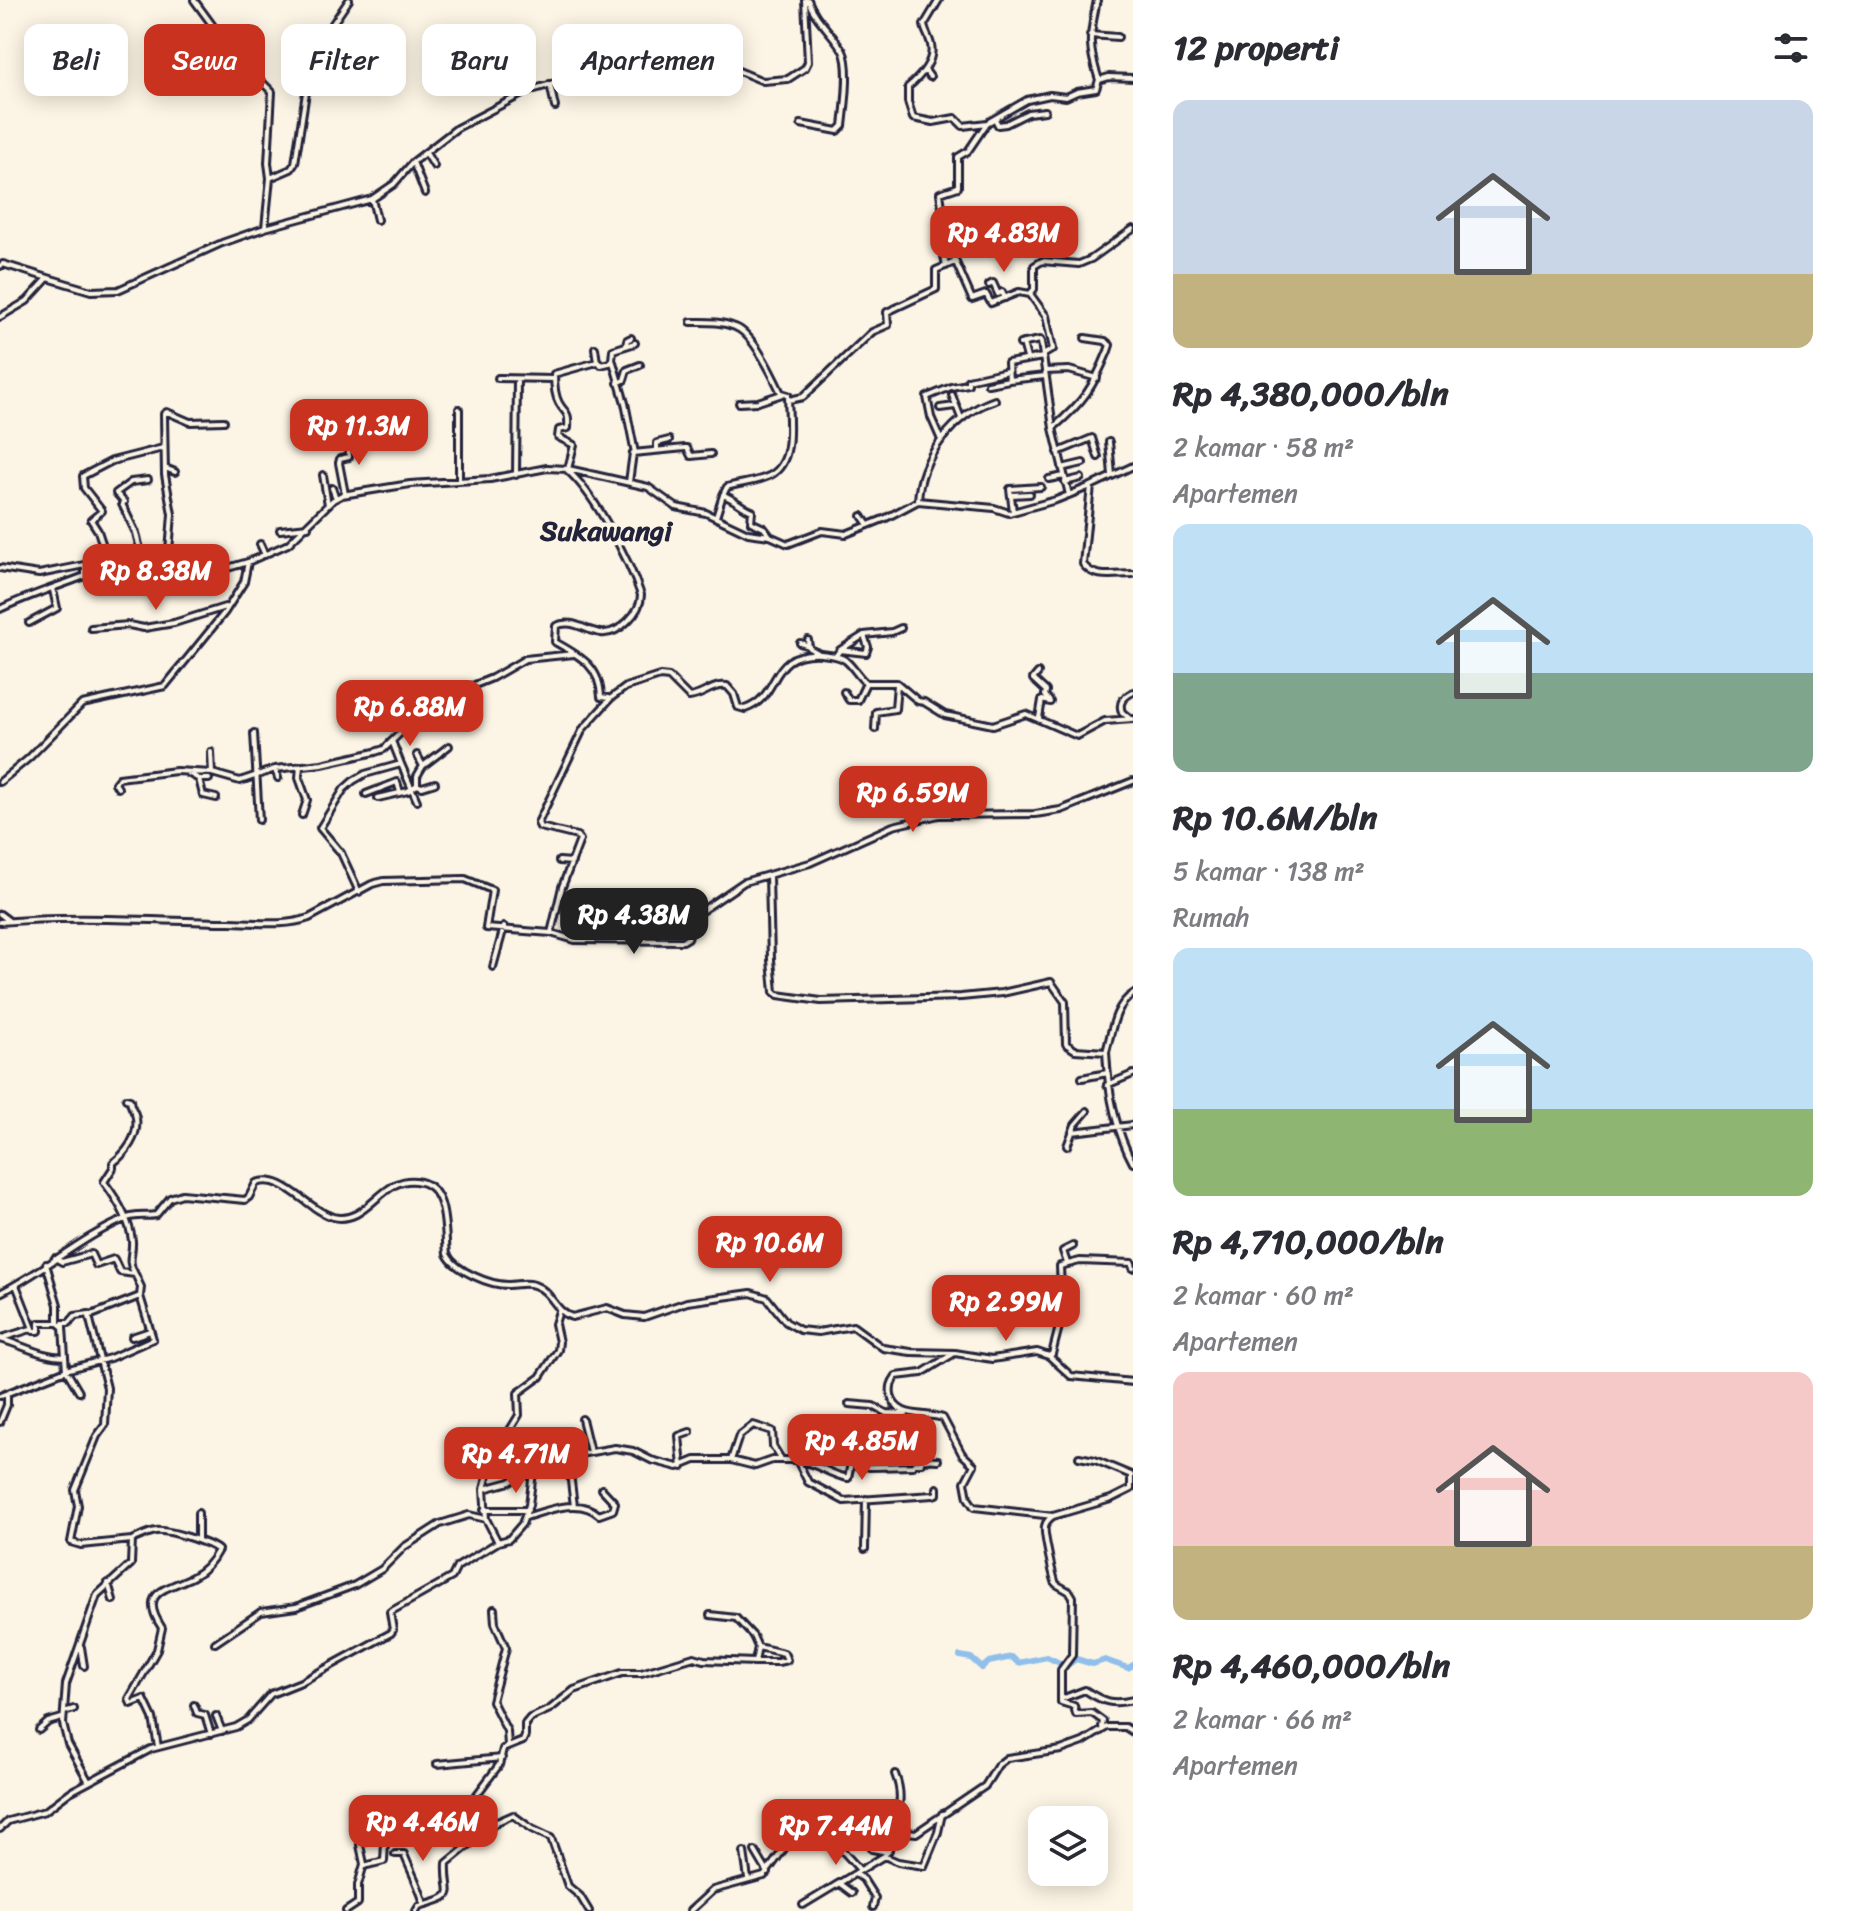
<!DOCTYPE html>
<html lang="id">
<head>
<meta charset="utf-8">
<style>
	body { margin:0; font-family:Sriracha,sans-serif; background:#f2f2f3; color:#2b2b33; height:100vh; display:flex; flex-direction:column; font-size:30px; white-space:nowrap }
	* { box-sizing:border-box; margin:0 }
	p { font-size:26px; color:#7c7c81 }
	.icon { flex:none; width:44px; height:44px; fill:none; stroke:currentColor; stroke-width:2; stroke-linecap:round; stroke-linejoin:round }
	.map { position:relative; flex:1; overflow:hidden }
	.side { display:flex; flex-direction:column; background:#fff; width:720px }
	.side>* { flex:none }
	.banner { position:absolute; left:24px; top:24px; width:760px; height:72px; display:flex; gap:16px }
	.tools { position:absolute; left:1028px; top:1806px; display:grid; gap:16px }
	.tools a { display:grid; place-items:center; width:80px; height:80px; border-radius:16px; background:#fff; box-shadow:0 4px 20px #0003; font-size:40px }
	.price { position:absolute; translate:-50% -68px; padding:0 18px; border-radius:16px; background:#c8321e; color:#fff; font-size:26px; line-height:52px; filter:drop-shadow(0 2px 4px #0008) }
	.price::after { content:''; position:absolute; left:50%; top:48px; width:24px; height:18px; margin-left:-12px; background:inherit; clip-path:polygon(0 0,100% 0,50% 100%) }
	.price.on { background:#222; color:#fff }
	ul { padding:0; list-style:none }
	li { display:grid; align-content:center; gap:16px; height:424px; padding:0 40px }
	li span { display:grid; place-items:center; height:248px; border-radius:16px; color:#555 }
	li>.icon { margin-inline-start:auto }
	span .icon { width:144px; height:144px; fill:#fffc; stroke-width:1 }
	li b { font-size:34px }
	h2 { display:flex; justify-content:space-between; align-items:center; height:96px; padding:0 40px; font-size:34px }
	.pill { padding:0 28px; border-radius:16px; background:#fff; box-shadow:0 4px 20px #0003; font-size:28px; line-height:72px }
	.pill.on { background:#c8321e; color:#fff }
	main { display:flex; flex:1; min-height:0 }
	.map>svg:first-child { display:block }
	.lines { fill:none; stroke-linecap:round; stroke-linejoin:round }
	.river { stroke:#8fbfea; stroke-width:6 }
	.street-casing { stroke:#22223b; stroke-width:10 }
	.street { stroke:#fcf5e5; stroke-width:4 }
	.labels { text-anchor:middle; stroke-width:8; stroke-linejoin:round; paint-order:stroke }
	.quarter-label { font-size:28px; font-weight:bold; fill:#22223b; stroke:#fcf5e5 }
</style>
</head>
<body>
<main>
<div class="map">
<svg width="1133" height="1911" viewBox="0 0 1133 1911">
	<rect width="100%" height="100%" fill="#fcf5e5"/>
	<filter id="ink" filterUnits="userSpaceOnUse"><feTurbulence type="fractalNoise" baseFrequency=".0125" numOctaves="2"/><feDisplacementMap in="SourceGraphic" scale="16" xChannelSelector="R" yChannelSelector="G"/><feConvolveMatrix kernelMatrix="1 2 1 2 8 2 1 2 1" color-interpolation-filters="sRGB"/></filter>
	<g filter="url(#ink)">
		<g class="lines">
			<path class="river" d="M960,1656l11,2 11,10 7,-6 23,-5 6,6 29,-6 19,9 10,-7 17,5 12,-4 23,8 5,-3"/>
			<defs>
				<path id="street" d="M194,0l38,52 40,40 -4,71 2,15
					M939,0l-15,25c1,7 6,13 7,20 4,17 -11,32 -23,42v15l5,16 20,4 22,-4 8,8 24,-3 40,-23 23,-5 16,2 11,-5 19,-3 3,-9
					M1097,0c-7,36 -10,44 2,80l10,-3 24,1
					M1090,35l28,2
					M925,70l5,7
					M550,84l5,23
					M995,119l3,6 8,-1 22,-11 17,-2
					M987,123l-19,28 -10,6v30l-18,6 7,49 25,57 14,-5 5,9 28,-11 11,2
					M801,124l37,7 5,-5c2,-18 8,-60 0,-75 -10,-18 -28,-31 -35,-51
					M426,153l8,13
					M413,162l12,31
					M372,199l5,21
					M265,228l5,-50 21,-9 4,-6 17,-109 37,-54
					M0,266l3,-2 45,14
					M946,266l-2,-10 9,2
					M989,285l4,-2 5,11 4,-2 3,6
					M0,317l27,-16 21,-23 43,13 27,-1 104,-47 43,-15 107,-29 22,-15 19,-22 44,-34 71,-37 61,-18 90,-22 26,6 58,24 25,-2 17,-11 3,-6 -3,-62
					M691,322c15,0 30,-1 44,5 18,6 38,49 46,66l7,2c0,23 8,66 -17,80 -13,7 -31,8 -44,12l-4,8c12,4 18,12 29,16l-1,11 13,6 6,8
					M1023,343l4,15
					M1020,344l20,-4 1,2 12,86 16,67
					M626,346l1,-6 4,-2
					M1043,355l10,-6 -7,-33 -16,-22 4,-5v-23l8,-5 37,3 12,-5 42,-30
					M612,360l1,-10 22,-7
					M598,361l3,4 12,-3 12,41 10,50
					M1045,371l24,-1 28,8
					M498,378l56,1
					M1009,380l36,-4
					M618,383l6,-3 3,-10 13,-5
					M988,384l21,-4 -1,-17 35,-6
					M952,395l9,23
					M789,400l14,-3 69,-65 16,-7 -1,-13 49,-23v-19l19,-8
					M739,403l19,-1 24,-8
					M940,408l15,-2
					M1053,428c31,-27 40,-40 55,-77l2,-6 -5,-4 -20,-3
					M941,440l-10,-23 -4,-20 24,-10 17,-3v-4l39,-9
					M1109,442l3,33
					M657,450v-7l12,-3
					M1058,452l34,-14 6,19
					M165,468l10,4
					M1062,468l21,-5
					M568,469l6,-24 -16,-8 1,-7 9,-2c1,-18 -2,-13 -9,-25 -4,-7 -5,-21 -5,-29l43,-12 -2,-14
					M567,470c28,24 62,90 74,125 0,17 -22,40 -40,38 -16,-2 -29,-15 -45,-7l-1,16c25,14 45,24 46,55l7,1
					M323,475l5,30
					M516,475l1,-96
					M1049,479l15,-3
					M459,481v-72
					M629,482l4,-29 52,-5h2l4,8 20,-2
					M1065,482l16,-4
					M1091,486l42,-20
					M332,488l4,10
					M345,494l-6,-31 1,-4 9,-2 -1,-15
					M1011,495l19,-1
					M918,501c2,-44 36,-87 77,-101
					M1013,511l-3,-22 31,-2
					M862,516l6,9
					M716,517l7,-22
					M280,530l28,-3
					M260,544l5,11
					M140,549l-4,-16 -14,-29 2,-2 -8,-9 15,-11 17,-2
					M122,555l2,12
					M108,561l-10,-30 -7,-11 11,-9 -18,-23 -1,-12 29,-15 51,-13
					M168,564l4,-50 -7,-39 -1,-61 3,-2 23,10 34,-1
					M0,568l39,6 71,-14 30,-11 45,23 36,-2 27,-8
					M0,609c27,-13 56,-22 85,-33v-11
					M29,623l28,-15 -4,-18
					M91,628l38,-3 15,3 30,-5 51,-16
					M808,640l1,8 9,5
					M800,643l9,3
					M840,650l24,-15
					M837,654l3,-4 26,3 2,-6 -4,-12 28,-3 9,-4
					M1038,673l-5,6 13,12 -1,4 5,7 -8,-2 -3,18
					M844,692l5,8h9l8,-17
					M1129,718l-7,-6c-4,-10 2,-15 11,-20
					M875,729l1,-17 19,-3 2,-25
					M254,733l5,87
					M211,752l1,21
					M401,764l16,37
					M300,766l-1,12 8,22 -5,15
					M423,766l26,-20
					M275,769l3,9
					M188,773l11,6h10
					M199,779l4,16 13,3
					M0,782l29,-24 53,-54 83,-18 60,-74 19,-30 4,-20 40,-18 45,-44 9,-5 68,-11 80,-5 57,-11 21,1 80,18 28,20 30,6 42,20 22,3 18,8 34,-13 24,3 40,-16 32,-17 76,7 15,5 47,-13 35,-14 -8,78c11,16 32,10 50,10
					M417,785l5,2 13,-4
					M118,788l-3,-5 4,-5 57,-7 36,2 28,8 35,-12 47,-5 53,-12 9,-3 8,-8
					M366,794l31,-12 3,10
					M378,798l30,-7 9,-6v-9l6,-10 -6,-11
					M559,861l13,1
					M769,876l2,84 3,32 4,3 43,6 140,-4 41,-4 49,-11 14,20 1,42 9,6 31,2c2,38 9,78 27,111
					M359,892l-18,-39 -21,-25 24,-39 9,-8 12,-7 36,-10 -9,-23 24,-23 7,-12 69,-28 33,-19 49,-5
					M0,914l8,6
					M0,922c75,-7 153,-1 229,0 26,0 55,5 80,-4l63,-34 11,-3 82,-2 27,11 -6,38 65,5 11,-46 18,-47 -3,-4 -37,-9 -2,-4 45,-94 28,-31 15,-11 34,-11 9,1 20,20c14,-1 23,-13 38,-11l7,8 4,13 7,2c38,-13 21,-58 76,-55 8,1 17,1 24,6 8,6 13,17 21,23h31l21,18 6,1 21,13 48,10 33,-11 51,22 28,-15 28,-2
					M551,933l24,7 108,1 5,-3 9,-24 47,-32 66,-19 83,-37 46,-11 96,-1 26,-4 72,-29
					M493,967l11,-40
					M1106,1052c6,-21 8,-46 27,-58
					M1082,1078l25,-5
					M1107,1085l26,-11
					M126,1099l4,1c0,8 5,10 6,18 3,18 -10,35 -23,45v5l-9,14c12,16 26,38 28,59 1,12 -5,20 2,31
					M1072,1132l61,-7
					M1067,1146l8,-21 12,-14
					M1067,1263l-4,-12 10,-5
					M46,1264l12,41v18
					M16,1285l18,46h5v-8h19l5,4v-4h6l6,-7 14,-2v2l51,-20
					M0,1293c43,-21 80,-55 125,-74 9,-5 21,-2 31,-4l14,-17 12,-4 63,6 4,-3 7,-14c29,-10 51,27 77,34 35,8 47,-39 82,-36 34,3 29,49 32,73 8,17 43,31 61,31 9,0 17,-3 26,0 18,6 21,27 38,32l35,-9 18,7 19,2 43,-15 64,-9 16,5 19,24 14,8 18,2 35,-6 30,22 28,4 44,1 37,6 45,-7 12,4 22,20 62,6
					M559,1311l-4,13 4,18 -1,8 -18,27 -22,16 1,22 -27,44 -8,30 2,30 12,23 11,-3 13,-15 7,-19 4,-33 17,-13 65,-11 18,3 18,9 27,7 17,-7h36l24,6 17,-6h25l11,22 36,19 89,-6 4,-1v-6
					M89,1316l18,72 -2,37 -8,11 -22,54 3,16 -7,36 10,3 51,-5
					M63,1327l2,30
					M132,1337l18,-6
					M2,1338l29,-9 3,2
					M0,1339c23,6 41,18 65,18l1,13 13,22
					M953,1354l-31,19 -26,3c-5,7 -6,11 -5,19 5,24 34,17 52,23l19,36 12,11 -9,17 3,16 6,9 79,9c-4,3 -7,5 -8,10 -2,6 8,50 11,58l14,8 3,5 -1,58 -11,15v25l3,3 21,-8c18,12 27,15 48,10
					M1049,1356l3,-2 10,-39 -2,-49 20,-5 52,2 1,5
					M0,1396l69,-27 41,-11 43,-19 -13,-43 1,-9 -6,-13 -15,-2 -6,-13 -18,6 -5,-11 -29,8 -7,-4
					M849,1404l24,2 13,7 20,1
					M582,1419l8,33
					M0,1422l7,-17v-11
					M568,1457l6,49
					M731,1460l8,-24 14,-11 19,6 1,15 8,13
					M797,1460c23,4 30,14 51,18l3,-15 19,4 43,-1 2,-3h6v-4l17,1
					M682,1467l-3,-31 11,-4
					M484,1489l26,-7 25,-17
					M484,1510h44
					M1053,1516l58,-17 20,-10v-14l-36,-15 -16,-3
					M526,1517c22,-7 55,-20 73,-2l14,-5 2,-7 -13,-14
					M198,1540v-27
					M865,1549l1,-50
					M108,1583l5,17
					M494,1609l1,14 11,25 -14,53 15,30 1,15
					M215,1643l46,-31 35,-5 59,-22 27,-16 22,-22 36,-23 29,-9 17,4
					M81,1647l3,19
					M755,1662l3,-15
					M1061,1695v7l13,4 2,8 16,-1 11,8 -1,6
					M194,1705l3,8 8,2 6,19
					M64,1712l10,-3
					M216,1716l6,15
					M39,1730l9,-8 14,-4
					M437,1764l65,-6
					M89,1782l-21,-38 -5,-20 3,-40 31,-89 34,-31 1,-24c7,-3 17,-8 24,-9 12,-2 54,12 62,19 -6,12 -14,21 -26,27 -27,13 -54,15 -30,51l-5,22 -28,49 2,5 13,-5 9,19 5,29
					M497,1822l-22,-10 -6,-7 30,-40 4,-16 20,-8 2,-5v-12l5,-6 20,-9 24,-19 48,-17h19l53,-16 10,3 51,2h23l9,-2 -3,-7 -26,-6 -5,-11 -17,-18 -26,-3
					M0,1829l8,-8 37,-10 25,-19 81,-43 85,-22 12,-7 23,-26 30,-12 90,-49 2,-3 -3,-18 62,-35 5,-10 41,-25
					M887,1830c14,-16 16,-36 8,-56
					M831,1838l28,31
					M872,1849l16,3
					M755,1851l13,22
					M744,1852l4,27
					M395,1854h9c7,18 15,31 20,50
					M884,1856l14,6 26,4 14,-34 4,-18
					M856,1874l7,5 12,19 -2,9
					M840,1884l12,9
					M803,1905l81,-49 5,-6 2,-19
					M346,1911l12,-8v-18l6,-21 -4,-19 21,-16 4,13 -1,19 -20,5
					M416,1911l3,-5c43,-12 26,-9 28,-43l50,-41 16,-7 19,14 19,9 17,48 12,10 9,15
					M690,1911l23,-21 51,-14 25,-34 6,-5 36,1 22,-9 13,-2 50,6 69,-47 13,-21 9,-7 54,-8 22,-8 24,-15h18l8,5"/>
			</defs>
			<use href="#street" class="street-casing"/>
			<use href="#street" class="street"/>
		</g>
	</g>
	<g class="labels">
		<g class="quarter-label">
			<text x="606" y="540">Sukawangi</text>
		</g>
	</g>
</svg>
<div class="tools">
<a><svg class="icon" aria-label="layers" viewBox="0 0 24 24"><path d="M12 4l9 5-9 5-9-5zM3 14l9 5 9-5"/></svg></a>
</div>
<b class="price" style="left:1004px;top:274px">Rp 4.83M</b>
<b class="price" style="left:359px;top:467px">Rp 11.3M</b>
<b class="price" style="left:156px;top:612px">Rp 8.38M</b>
<b class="price" style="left:410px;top:748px">Rp 6.88M</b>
<b class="price" style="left:913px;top:834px">Rp 6.59M</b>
<b class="price on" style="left:634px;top:956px">Rp 4.38M</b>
<b class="price" style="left:770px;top:1284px">Rp 10.6M</b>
<b class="price" style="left:1006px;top:1343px">Rp 2.99M</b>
<b class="price" style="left:862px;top:1482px">Rp 4.85M</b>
<b class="price" style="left:516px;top:1495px">Rp 4.71M</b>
<b class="price" style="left:423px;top:1863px">Rp 4.46M</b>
<b class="price" style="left:836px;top:1867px">Rp 7.44M</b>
<div class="banner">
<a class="pill">Beli</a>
<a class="pill on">Sewa</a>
<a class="pill">Filter</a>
<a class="pill">Baru</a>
<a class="pill">Apartemen</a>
</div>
</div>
<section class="side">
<h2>12 properti<svg class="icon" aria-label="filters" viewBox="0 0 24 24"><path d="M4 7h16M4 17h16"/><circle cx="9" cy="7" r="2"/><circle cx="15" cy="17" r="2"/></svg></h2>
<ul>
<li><span style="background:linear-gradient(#c9d6e8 70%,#c2b280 0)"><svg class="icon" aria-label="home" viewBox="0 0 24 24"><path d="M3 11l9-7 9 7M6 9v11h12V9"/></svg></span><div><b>Rp 4,380,000/bln</b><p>2 kamar · 58 m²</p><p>Apartemen</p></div></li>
<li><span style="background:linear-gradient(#bfe0f5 60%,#7fa58c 0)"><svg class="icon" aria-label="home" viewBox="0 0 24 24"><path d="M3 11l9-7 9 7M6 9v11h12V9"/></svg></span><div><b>Rp 10.6M/bln</b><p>5 kamar · 138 m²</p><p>Rumah</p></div></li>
<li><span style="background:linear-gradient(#bfe0f5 65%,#8fb573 0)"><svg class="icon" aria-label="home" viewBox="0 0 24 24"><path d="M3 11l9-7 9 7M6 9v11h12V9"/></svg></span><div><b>Rp 4,710,000/bln</b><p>2 kamar · 60 m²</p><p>Apartemen</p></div></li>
<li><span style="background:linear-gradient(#f6c9c9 70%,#c2b280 0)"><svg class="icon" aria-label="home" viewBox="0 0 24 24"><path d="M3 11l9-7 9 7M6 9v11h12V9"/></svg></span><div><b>Rp 4,460,000/bln</b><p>2 kamar · 66 m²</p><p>Apartemen</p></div></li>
</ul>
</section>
</main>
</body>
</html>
